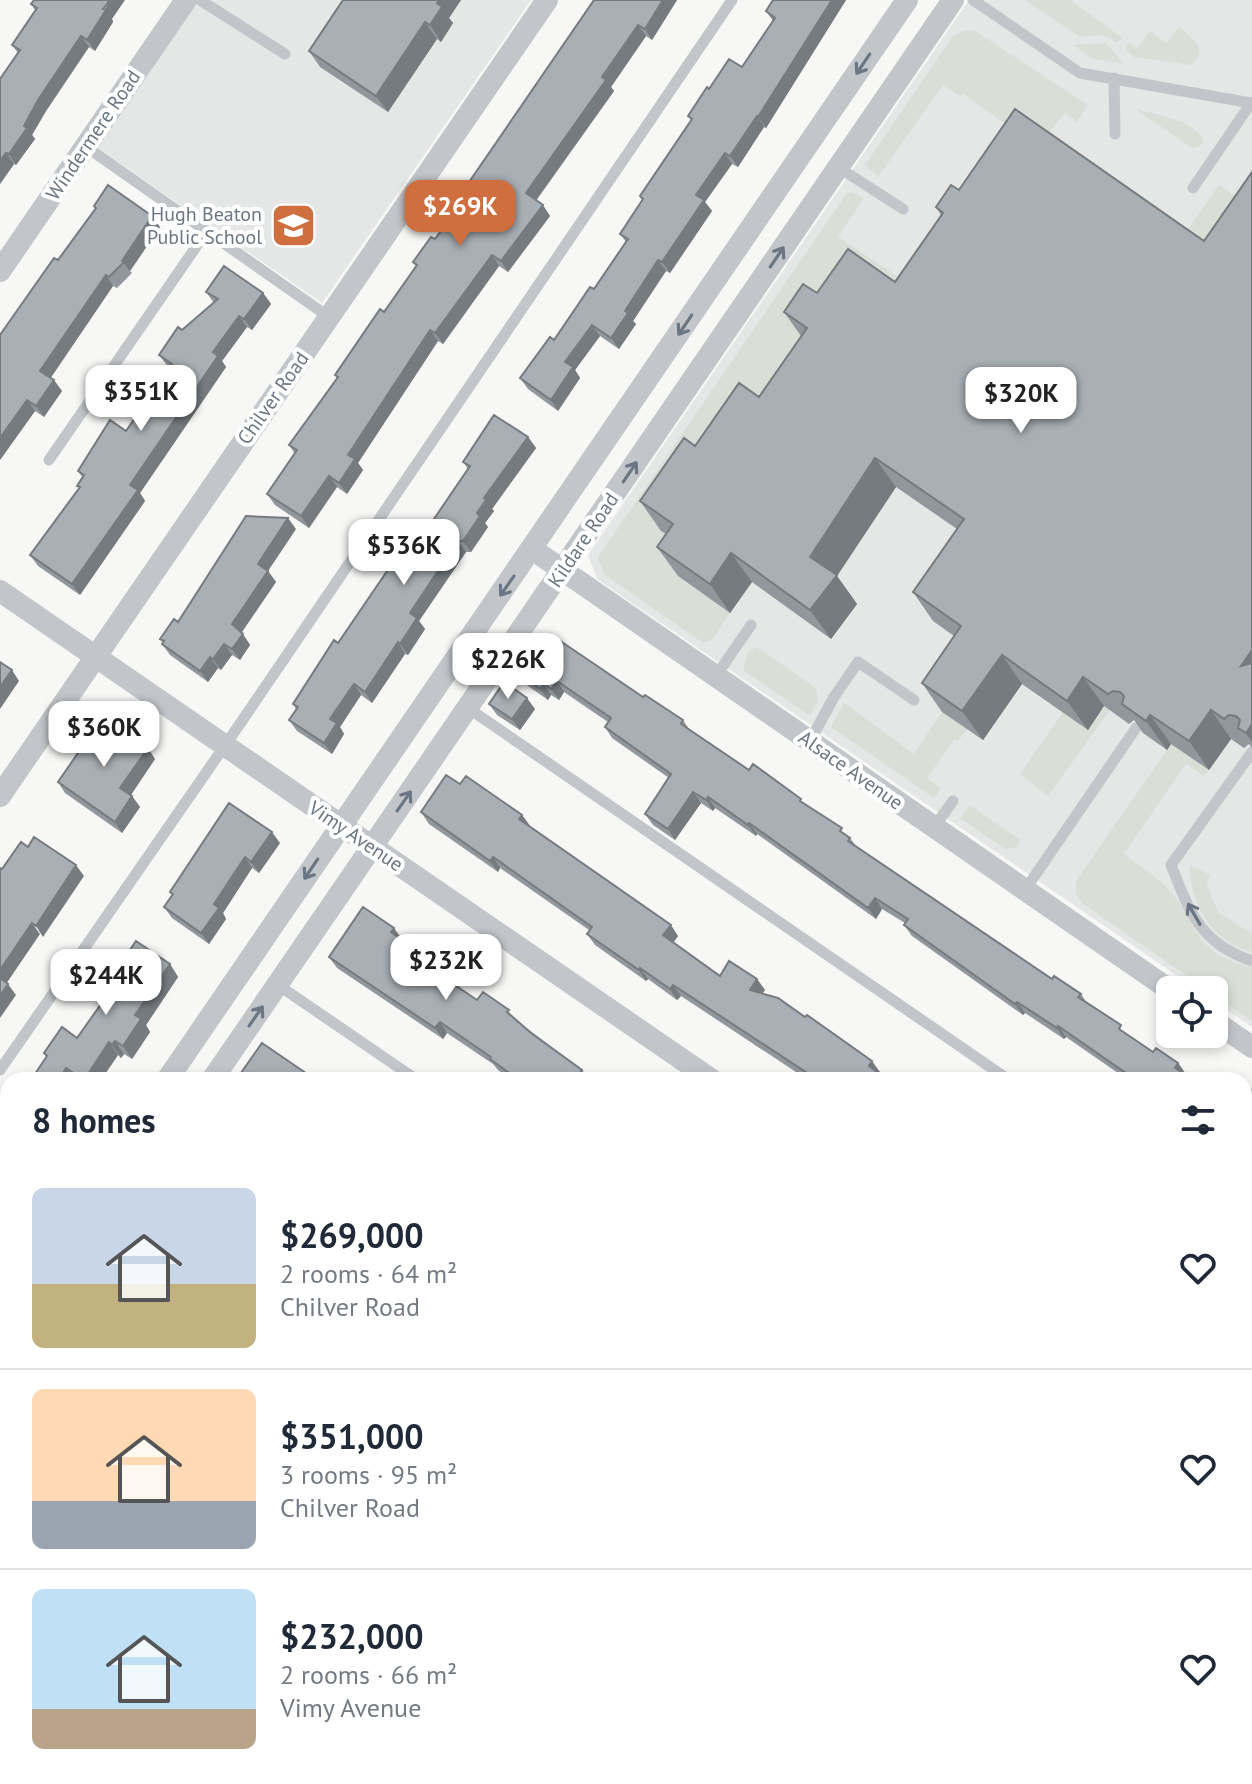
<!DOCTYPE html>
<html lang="en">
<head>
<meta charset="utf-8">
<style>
	body { margin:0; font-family:"PT Sans",sans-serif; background:#f2f2f3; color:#1f2937; height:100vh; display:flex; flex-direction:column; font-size:30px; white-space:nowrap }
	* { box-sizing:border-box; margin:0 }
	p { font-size:26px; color:#747a83 }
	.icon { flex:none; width:44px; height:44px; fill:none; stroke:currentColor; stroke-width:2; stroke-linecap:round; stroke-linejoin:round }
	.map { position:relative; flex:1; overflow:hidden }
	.details { position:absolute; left:0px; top:1072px; width:1252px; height:712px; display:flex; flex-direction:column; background:#fff; border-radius:24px 24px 0 0; box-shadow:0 4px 12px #0003 }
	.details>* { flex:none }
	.tools { position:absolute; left:1156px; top:976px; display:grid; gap:16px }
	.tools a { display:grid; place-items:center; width:72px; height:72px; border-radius:12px; background:#fff; box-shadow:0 4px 12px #0003; font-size:40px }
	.price { position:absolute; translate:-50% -68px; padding:0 18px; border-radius:16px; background:#fff; color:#222; font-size:26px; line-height:52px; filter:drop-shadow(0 2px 4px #0008) }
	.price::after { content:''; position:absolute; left:50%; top:48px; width:24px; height:18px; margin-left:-12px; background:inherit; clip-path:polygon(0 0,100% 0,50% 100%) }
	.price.selected { background:#cf6e3f; color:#fff }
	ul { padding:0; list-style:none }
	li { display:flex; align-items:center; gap:24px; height:200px; padding:0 32px }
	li+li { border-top:2px solid #e0e1e3 }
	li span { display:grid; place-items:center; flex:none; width:224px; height:160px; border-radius:12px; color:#555 }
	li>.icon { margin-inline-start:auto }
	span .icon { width:96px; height:96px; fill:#fffc; stroke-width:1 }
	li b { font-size:34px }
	h2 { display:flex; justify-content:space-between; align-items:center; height:96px; padding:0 32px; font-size:34px }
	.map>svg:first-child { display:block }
	.built { fill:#e5e7e6 }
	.green { fill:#d9ded7 }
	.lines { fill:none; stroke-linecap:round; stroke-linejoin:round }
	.secondary-casing { stroke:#b5b9bd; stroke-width:34 }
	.lane { stroke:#c2c5c9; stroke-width:11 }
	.street { stroke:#c2c5c9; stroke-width:22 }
	.secondary { stroke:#fff; stroke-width:30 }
	.wall { fill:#91979c }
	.shaded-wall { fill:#767b7f }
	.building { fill:#a9b0b5; stroke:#767b7f; stroke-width:2 }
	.oneway { stroke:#6a7683 }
	.labels { text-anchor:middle; stroke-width:8; stroke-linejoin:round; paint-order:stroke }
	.street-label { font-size:20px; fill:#6a7683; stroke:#fff }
	.poi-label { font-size:20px; fill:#6a7683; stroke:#fff; text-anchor:end }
</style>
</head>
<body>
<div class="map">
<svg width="1252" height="1784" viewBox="0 0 1252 1784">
	<rect width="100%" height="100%" fill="#f7f8f6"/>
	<path class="built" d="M199,0h332l-209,303 -224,-155z
		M969,0h283v1027l-38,-26v-11h-16l-601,-411 -9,-24z"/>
	<path class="green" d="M1025,0h45l53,38 -6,4 -14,-7 -23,2z
		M1179,27c14,12 31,22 12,38l-57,-8 -8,-7 2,-8 9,6 13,-17 16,12z
		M974,30l114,75 -11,17 -12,-9 -16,19 -22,-17 -11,16 -53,-37 -3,2 -17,-11 -65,92 -13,-12 88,-129 10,-5z
		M1106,43l18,21 -31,-5 -20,-14z
		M1135,109c18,4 65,13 69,33l-6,5 -6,1z
		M1219,185l20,13 -14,72 -44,-31z
		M852,192l12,6 -26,39 65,43 -225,297 52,36 -17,26 -10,4 -99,-69 -6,-17 249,-364z
		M757,647l59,41 2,13 -8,15 -67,-46 5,-18z
		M844,703l70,51 28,-42 25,17 -9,12 -4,-1 -27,38 14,10 -7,10 -103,-71z
		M1104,706l6,4 -62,86 -28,-22 43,-62 25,17z
		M1171,744l38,26 -5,6 -18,-12 -62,90c13,10 28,19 40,31 40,39 21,64 88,83v53l-38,-26v-5h-7l-125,-87 -6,-10v-12z
		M970,805l50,35 -3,7 -12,2 -45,-31z
		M1190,865l20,10 -3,10 11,27 34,22v18c-39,-9 -63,-48 -62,-87z"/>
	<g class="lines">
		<defs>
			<path id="secondary" d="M0,1771l20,13"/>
		</defs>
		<use href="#secondary" class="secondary-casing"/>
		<path class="lane" d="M200,0l85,54
			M973,0l107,73 172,30
			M1114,78l1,56
			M85,146l244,171
			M838,167l65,42
			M1193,188l58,-85
			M49,460l158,-229
			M716,676l35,-51
			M468,708l541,372
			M810,741l24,-44 24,-35 56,38
			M1252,752l-81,113c19,48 29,78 81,96
			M934,827l19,-26
			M1025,890l111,-162
			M278,985l139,95
			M0,1070l244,-352 488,-718
			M1244,1414l8,-12
			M0,1591l8,5
			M268,1776l11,8
			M989,1784l6,-8"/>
		<path class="street" d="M0,271l186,-271
			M532,549l638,441
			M0,591l712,489
			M0,796l547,-796
			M1214,1021l38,26
			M167,1080l740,-1080
			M212,1080l741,-1080
			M1244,1111l8,-12
			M0,1322l8,-11
			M0,1389l8,-11
			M1244,1446l8,5
			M1244,1719l8,-12
			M553,1776l12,8
			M783,1784l5,-8
			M1199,1784l6,-8"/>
		<use href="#secondary" class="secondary"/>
	</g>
	<path class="wall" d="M343,0h118l-12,18 4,5 -12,19 -4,-3 -49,73 -68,-45 -11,-16z
		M594,0h83l-25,40 -6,-4 -35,51 3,4 -78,110 14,15 -42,56 -9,-6 -56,78 -5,-3 -80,122 5,7 -16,24 -10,-7 -28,41 -34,-23 -8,-11 28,-40 -6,-9 48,-67 -2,-3 49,-63 32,-46 -3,-4 22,-23 33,-47 -3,-4z
		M846,0l-80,128 -2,-1 -26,40 -6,-3 -27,38 7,9 -42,62 -4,-2 -33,50 3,3 -17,25 -19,-13 -25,34 5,8 -22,33 -30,-22 -8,-11 34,-38 40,-51 32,-47 -6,-8 22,-34 -2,-4 51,-76 -3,-4 21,-27 33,-22 31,-46 -7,-10z
		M31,4l81,15 1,3 -18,29 -6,-4 -43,64 -14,24 3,4 -19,26 -2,-1 -14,20 18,-131 -6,-8 23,-35z
		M1252,172v576l-3,-4 -5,4 -13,-9 -22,31 -38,-26 -4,6 -24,-17 -9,-13 -5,4 -25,-18 -16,24 -66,-46 -39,56 -41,-28 -20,-29 32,-47 -21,-15 -20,-29 44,-63 -61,-42 -59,89 20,28 -26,35 -79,-57 -22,31 -52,-37 -21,-29 9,-13 -5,-3 -21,-30 55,-55 64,-49 42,-61 -17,-24 33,-19 78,-11 46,-67 -5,-8 23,-17 245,51z
		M94,206l66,21 -30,44 2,2 -15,15 -4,-2 -63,92 12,13 -18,26 -9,-6 -35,49 58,-200 38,-51z
		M206,292l57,1 8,11 -19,26 -5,-3 -25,34 4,6 -86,126 5,8 -65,94 -42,-29 -8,-11 49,-67 -2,-2 6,-8 -5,-7 48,-40 43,-63 -10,-13 23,-25 32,-27z
		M528,437l8,11 -44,61 2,2 -9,12 3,4 -17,25h-5l-47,69 6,8 -17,26 -3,-1 -33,49 -11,-8 -21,32 4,7 -12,20 -35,-23 -8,-11 7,-11 -3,-5 45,-61 83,-105 47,-69 -5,-7z
		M296,529l-28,42 8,11 -35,50 9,13 -10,15 -8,-5 -11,15 -3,-2 -10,14 -38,-27 -8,-11 1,-1 -3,-4 18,-17z
		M521,675l122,22 40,23 6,9 57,39 58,35 46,35 6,8 196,133 29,15 6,9 42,33 24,16 25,11 8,12 7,5h-65l-62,-43 -2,2 -39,-26 -2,2 -59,-42 -52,-37 -8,-11 1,-2 -23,-14 -6,10 -119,-85 -1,2 -41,-28 -2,3 -12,-8 -26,37 -22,-15 -8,-11 24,-36 -57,-40 -7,-11 3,-5 -44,-30 -5,8 -8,-5 -3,5 -20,-14z
		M489,704l46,5 -15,21 -23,-15z
		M155,759l-24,36 9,12 -18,26 -57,-40 -7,-11z
		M460,784l62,31 8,11 148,110 -5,6 47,34 37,3 8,11 -3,3 118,79 -1,2 9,6h-80l-127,-84 -4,4 -29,-21 -2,2 -51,-36 -8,-11 2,-4 -89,-62 -2,4 -69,-48 -8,-12z
		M280,843l-21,30 -7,-5 -29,45 3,6 -17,25 -37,-26 -8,-11 8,-13 -2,-2z
		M402,940l12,8 7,11 -1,2 57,39 39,20 66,50 7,10h-78l-13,-10 -5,-6 -46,-31 -4,6 -106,-71 -8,-11z
		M170,964l8,13 -32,48 4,7 -18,27 -8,-5 -3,4 -3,-3 -17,25h-70l15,-23 -2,-4 33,-15 33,-46 -4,-6z
		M0,1665l8,11v54l-8,-9z
		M98,1776h71l12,8h-72z
		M360,1776h84l11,8h-84z
		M638,1776h99l-5,8h-82z"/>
	<path class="shaded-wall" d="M110,0h15l-13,19 1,3 -18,29 -8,-11z
		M439,0h22l-12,18 4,5 -12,19 -11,-17z
		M663,0h14l-25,40 -7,-11z
		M832,0h14l-80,128 -8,-11z
		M425,22l12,17 -49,73 -12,-16z
		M638,25l8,11 -35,51 3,4 -81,113 -7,-11z
		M81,36l8,11 -43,64 -14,24 3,4 -19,26 -7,-11 29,-54z
		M757,116l7,11 -26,40 -8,-11z
		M6,153l8,11 -14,20v-23z
		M725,153l7,11 -27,38 7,9 -42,62 -8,-11 34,-67z
		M543,205l7,11 -42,56 -7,-11z
		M152,216l8,11 -30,44 -8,-10z
		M492,255l7,11 -56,78 -8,-11z
		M658,260l8,11 -33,50 3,3 -17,25 -8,-11 14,-27z
		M106,275l7,11 -65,96 -8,-11z
		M263,293l8,11 -19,26 -8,-11z
		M239,316l8,11 -25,34 4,6 -86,126 5,8 -65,94 -8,-11 58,-99 83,-133z
		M592,325l8,11 -25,34 5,8 -22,33 -7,-11 14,-38z
		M430,330l8,11 -80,122 5,7 -16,24 -8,-11 9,-28z
		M54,380l8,11 -18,26 -8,-11z
		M27,400l8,11 -35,49v-22z
		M528,437l8,11 -44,61 2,2 -9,12 3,4 -17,25 -8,-11 14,-28 7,-15z
		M875,458l21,29 -59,89 20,28 -26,35 -21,-29v-53z
		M329,476l8,11 -28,41 -8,-12z
		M288,518l8,11 -31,46 -7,-11z
		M458,541l8,11 -47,69 6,8 -17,26 -8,-11 10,-31z
		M731,553l21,29 -22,31 -20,-29z
		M268,571l8,11 -36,53 -8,-11z
		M243,634l7,11 -10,15 -8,-11z
		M398,642l7,12 -33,49 -7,-11z
		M224,644l8,11 -11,15 -8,-11z
		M1252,650v31l-11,-15z
		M1002,655l20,29 -39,56 -21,-29z
		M210,657l8,11 -10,14 -8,-11z
		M12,670l7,11 -19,28v-22z
		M1083,677l21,29 -16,24 -21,-29z
		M557,681l7,11 -5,8 -8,-11z
		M354,684l7,11 -21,32 4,7 -12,20 -8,-11 6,-24z
		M544,684l7,11 -3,5 -8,-11z
		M527,698l8,11 -15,21 -8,-11z
		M1211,710l20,29 -22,31 -20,-29z
		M1150,715l21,29 -4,6 -21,-29z
		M1252,724v18l-6,-9z
		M148,748l7,11 -27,40 -8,-11z
		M693,792l8,11 -26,37 -7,-11z
		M132,796l8,11 -18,26 -7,-11z
		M708,797l7,11 -2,3 -7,-11z
		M522,815l8,11 -11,-7z
		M749,823l8,11 -1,2 -8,-11z
		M272,832l8,11 -21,30 -8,-11z
		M245,857l7,11 -29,45 3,6 -17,25 -8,-11 13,-29z
		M493,857l7,11 -2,4 -8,-11z
		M76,865l8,11 -41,61 -7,-11z
		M875,898l7,11 -6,10 -8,-11z
		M32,923l8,11 -36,53 -4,-6v-11z
		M671,925l7,11 -7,10 -8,-11z
		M394,928l8,11 -11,-7z
		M414,948l7,11 -3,5 -7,-11z
		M170,964l8,13 -32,48 4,7 -18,27 -9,-13 12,-31z
		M640,968l8,11 -2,2 -7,-11z
		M757,979l8,11 -8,11 -7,-11z
		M8,984l8,11 -16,23v-22z
		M673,985l8,11 -4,4 -7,-11z
		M1017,1002l8,11 -2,2 -8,-11z
		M440,1022l7,11 -4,6 -8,-11z
		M1058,1026l8,11 -2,2 -7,-11z
		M115,1041l9,13 -3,4 -9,-13z
		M109,1042l9,13 -17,25h-17z
		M872,1061l8,11 -3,5 -8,-11z
		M1178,1063l8,11 -11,-6z
		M66,1068l9,12h-16z
		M582,1070l7,10h-6l-4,-6z
		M4,1199l4,5v14l-8,11v-25z
		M1250,1273l2,2v17l-8,12v-22z
		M8,1490v22l-7,10 -1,-20z
		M1252,1580v18l-6,-9z
		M1244,1589l6,9 -6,9z
		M656,1776h4l6,8h-10l-3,-3z
		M722,1776h15l-5,8h-14l-1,-1z
		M901,1776h11l3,4 -3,4h-17z
		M1114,1776h15l-5,8h-16z"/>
	<path class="building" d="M34,0h76l-7,9 3,1 -19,30 -6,-4 -43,64 -14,26 3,2 -18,26 -3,-1 -6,8v-82l20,-29 -8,-5 25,-37 -6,-4z
		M343,0h96l-2,3 5,4 -12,18 -5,-3 -49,74 -67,-45z
		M594,0h69l-18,29 -7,-4 -36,52 4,3 -80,113 17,12 -42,56 -9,-6 -57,78 -5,-3 -82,125 7,4 -16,24 -10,-7 -28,40 -34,-22 30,-44 -8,-5 49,-68 -3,-2 45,-66 4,3 33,-47 -4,-3 18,-25 4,2 35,-48 -5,-3z
		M773,0h59l-74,117 -1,-1 -27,40 -5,-3 -29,42 8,5 -42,62 -4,-2 -33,51 3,2 -17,25 -19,-13 -27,37 8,5 -22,33 -31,-22 30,-41 4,3 36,-53 4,2 34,-50 -8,-5 23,-35 -3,-3 52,-77 -4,-3 19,-29 2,2 20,-30 13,8 33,-49 -9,-7z
		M1015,109l189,132 48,-69v478l-11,16 11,-3v61l-6,9 -8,-5 2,-8 -4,-4 -7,-1 -5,4 -13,-9 -22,31 -39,-26 -4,6 -24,-17 2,-8 -4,-4 -7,-1 -5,3 -25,-17 -16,24 -65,-46 -40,56 -40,-28 39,-57 -48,-34 51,-73 -89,-61 -65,99 27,18 -27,35 -79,-57 -21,31 -53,-37 16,-23 -33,-23 44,-63 11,8 44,-63 20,14 48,-69 -23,-16 19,-28 14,9 31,-44 47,33 48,-69 -7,-6 15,-22 8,5z
		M108,185l44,31 -30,45 2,1 -15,15 -3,-2 -66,96 14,9 -18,26 -9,-6 -27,38v-103l54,-77 4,2 38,-52 -2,-2z
		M224,266l39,27 -19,26 -5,-3 -26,36 5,4 -88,129 8,5 -66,94 -42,-29 50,-68 -3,-1 7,-11 -6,-4 32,-51 16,11 46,-67 -13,-9 19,-28 4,3 36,-31 -12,-7z
		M494,415l34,22 -44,61 2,2 -9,13 3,3 -17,25h-5l-48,72 7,5 -17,26 -2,-2 -33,50 -11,-8 -24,35 7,4 -13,20 -35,-23 9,-13 -5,-3 41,-64 4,3 75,-110 8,5 49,-72 -7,-4z
		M246,516l42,2 -30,46 10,7 -36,53 11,10 -11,15 -8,-5 -11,15 -3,-2 -10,14 -38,-27 2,-3 -4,-2 14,-20 4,3z
		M550,634l93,63 2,-2 38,25 -2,4 65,44 3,2 4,-6 48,35 -1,2 42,27 -2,3 10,7 -2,3 204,138 2,-3 27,18 -3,3 43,28 -2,4 34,23 3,-4 22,15 -3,5 17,11 -56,1 -78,-54 -1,2 -40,-26 -2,2 -59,-42 -52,-37 4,-6 -33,-21 -7,10 -119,-85 -1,2 -40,-28 -2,3 -13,-8 -25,37 -23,-15 26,-40 -66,-47 6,-9 -54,-37 -6,8 -7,-5 -4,5 -19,-14z
		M0,662l12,8 -12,17z
		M504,682l23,16 -15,21 -23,-15z
		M102,718l46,30 -28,40 12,8 -17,26 -57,-40z
		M446,775l14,9 6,-8 56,39 -3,4 152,106 -8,10 57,41 9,-15 28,18 -7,11 28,8 27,19 2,-2 65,46 -3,5 19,14h-70l-145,-95 -3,4 -30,-21 -1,2 -52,-36 5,-7 -99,-70 -3,4 -69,-49z
		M229,803l43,29 -21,30 -6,-5 -31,47 5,4 -18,25 -37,-26 9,-13 -3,-2z
		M34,837l42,28 -40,61 -4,-3 -32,47v-102l2,1 19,-27 7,5z
		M363,907l31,21 -3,4 23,16 -3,5 13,11 53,36 6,-8 26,18 -2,2 24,21 51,37 -3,4 9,6h-69l-29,-21 1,-2 -51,-35 -5,6 -106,-71z
		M136,941l34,23 -35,51 6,4 -18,27 -8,-5 -3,4 -3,-3 -25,38 -18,-12 -7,12h-28l16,-24 -3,-3 18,-26 15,11 34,-48 -5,-4z
		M0,978l8,6 -8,12z
		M262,1043l54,37h-80z
		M8,1115v81l-8,8v-76z
		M1252,1177v97l-2,-1 -6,9v-94z
		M2,1460l6,4v26l-8,12v-38z
		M1249,1501l3,3v76l-6,9 -2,-1v-79z
		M0,1671l8,5v47l-8,-6z
		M108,1776h61l12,8h-62z
		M368,1776h76l11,8h-47l-7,-5 -4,5h-18z
		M646,1776h10l-3,5z
		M662,1776h60l-5,7 -6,-5 -4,6h-33z
		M839,1776h62l-6,8h-62z
		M1067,1776h47l-6,8h-46z"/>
	<defs><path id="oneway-shaft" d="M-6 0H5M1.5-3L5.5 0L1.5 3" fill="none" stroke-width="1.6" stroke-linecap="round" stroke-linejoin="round" transform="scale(2)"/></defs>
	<g class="oneway">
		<use href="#oneway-shaft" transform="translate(863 64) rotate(124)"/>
		<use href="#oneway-shaft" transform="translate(777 257) rotate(-56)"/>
		<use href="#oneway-shaft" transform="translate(685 325) rotate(124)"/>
		<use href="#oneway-shaft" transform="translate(630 472) rotate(-56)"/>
		<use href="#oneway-shaft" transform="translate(507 586) rotate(125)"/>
		<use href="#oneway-shaft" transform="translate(404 801) rotate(-55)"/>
		<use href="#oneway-shaft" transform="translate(311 869) rotate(124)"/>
		<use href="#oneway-shaft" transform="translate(1194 914) rotate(-120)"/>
		<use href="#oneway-shaft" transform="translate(256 1016) rotate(-55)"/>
	</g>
	<defs>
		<symbol id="school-square" viewBox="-11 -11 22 22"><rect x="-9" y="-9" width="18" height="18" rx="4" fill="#cf6e3f" stroke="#fff"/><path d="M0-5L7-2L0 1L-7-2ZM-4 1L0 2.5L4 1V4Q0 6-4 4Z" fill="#fff"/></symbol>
	</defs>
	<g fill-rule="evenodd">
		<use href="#school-square" x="268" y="200" width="51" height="51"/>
	</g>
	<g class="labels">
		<g class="street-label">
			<text transform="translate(93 135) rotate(-56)" y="7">Windermere Road</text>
			<text transform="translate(273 398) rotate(-55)" y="7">Chilver Road</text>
			<text transform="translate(583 540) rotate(-56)" y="7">Kildare Road</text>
			<text transform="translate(851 770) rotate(35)" y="7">Alsace Avenue</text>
			<text transform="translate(356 836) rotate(34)" y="7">Vimy Avenue</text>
		</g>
		<g class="poi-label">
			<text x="262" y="221">Hugh Beaton<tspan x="262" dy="23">Public School</tspan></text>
		</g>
	</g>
</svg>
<div class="tools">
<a><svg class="icon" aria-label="locate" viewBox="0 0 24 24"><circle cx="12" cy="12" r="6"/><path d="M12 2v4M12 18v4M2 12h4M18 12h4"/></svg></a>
</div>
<b class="price selected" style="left:460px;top:248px">$269K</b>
<b class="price" style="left:141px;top:433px">$351K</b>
<b class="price" style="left:1021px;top:435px">$320K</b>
<b class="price" style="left:404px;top:587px">$536K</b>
<b class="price" style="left:508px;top:701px">$226K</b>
<b class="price" style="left:104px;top:769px">$360K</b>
<b class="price" style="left:446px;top:1002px">$232K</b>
<b class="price" style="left:106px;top:1017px">$244K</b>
<section class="details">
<h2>8 homes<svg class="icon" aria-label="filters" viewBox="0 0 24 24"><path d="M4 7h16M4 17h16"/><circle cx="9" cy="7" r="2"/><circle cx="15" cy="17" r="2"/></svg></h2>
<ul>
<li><span style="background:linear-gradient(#c9d6e8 60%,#c2b280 0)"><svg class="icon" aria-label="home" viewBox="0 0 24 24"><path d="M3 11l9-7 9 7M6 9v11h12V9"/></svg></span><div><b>$269,000</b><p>2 rooms · 64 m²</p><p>Chilver Road</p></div><svg class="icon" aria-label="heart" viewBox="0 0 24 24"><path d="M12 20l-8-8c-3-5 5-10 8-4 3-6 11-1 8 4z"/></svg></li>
<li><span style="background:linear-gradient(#ffd9b3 70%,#9aa5b1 0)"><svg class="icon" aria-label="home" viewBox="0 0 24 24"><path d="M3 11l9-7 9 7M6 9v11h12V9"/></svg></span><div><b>$351,000</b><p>3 rooms · 95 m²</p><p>Chilver Road</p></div><svg class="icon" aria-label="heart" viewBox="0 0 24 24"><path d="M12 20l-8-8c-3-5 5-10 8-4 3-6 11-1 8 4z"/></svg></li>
<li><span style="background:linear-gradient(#bfe0f5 75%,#b9a48a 0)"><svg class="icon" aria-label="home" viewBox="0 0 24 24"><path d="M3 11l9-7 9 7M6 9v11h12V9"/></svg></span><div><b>$232,000</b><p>2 rooms · 66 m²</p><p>Vimy Avenue</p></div><svg class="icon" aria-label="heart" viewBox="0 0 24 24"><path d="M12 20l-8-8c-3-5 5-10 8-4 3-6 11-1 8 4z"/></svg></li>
</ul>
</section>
</div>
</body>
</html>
